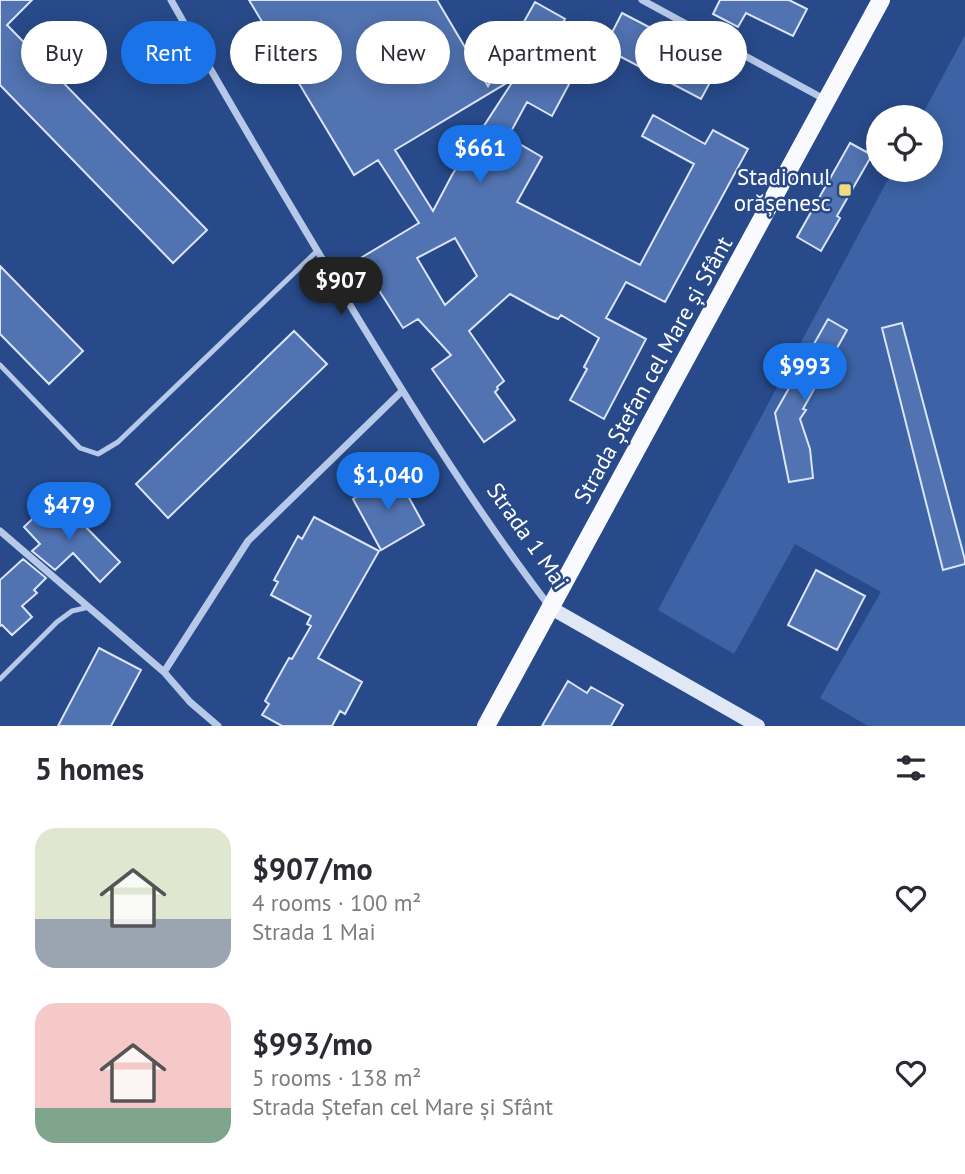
<!DOCTYPE html>
<html lang="en">
<head>
<meta charset="utf-8">
<style>
	body { margin:0; font-family:"PT Sans",sans-serif; background:#f7f7f7; color:#2b2b33; height:100vh; display:flex; flex-direction:column; font-size:26px; white-space:nowrap }
	* { box-sizing:border-box; margin:0 }
	p { font-size:23px; color:#7c7c81 }
	.icon { flex:none; width:38px; height:38px; fill:none; stroke:currentColor; stroke-width:2; stroke-linecap:round; stroke-linejoin:round }
	.map { position:relative; height:726px; overflow:hidden }
	.details { display:flex; flex-direction:column; background:#fff; flex:1 }
	.details>* { flex:none }
	.banner { position:absolute; left:21px; top:21px; width:924px; height:63px; display:flex; gap:14px }
	.fabs { position:absolute; left:866px; top:105px; display:grid; gap:14px }
	.fabs a { display:grid; place-items:center; width:77px; height:77px; border-radius:50%; background:#fff; box-shadow:0 4px 18px #0003; font-size:35px }
	.price { position:absolute; translate:-50% -60px; padding:0 16px; border-radius:24px; background:#1a73e8; color:#fff; font-size:23px; line-height:46px; filter:drop-shadow(0 2px 4px #0008) }
	.price::after { content:''; position:absolute; left:50%; top:42px; width:21px; height:16px; margin-left:-10px; background:inherit; clip-path:polygon(0 0,100% 0,50% 100%) }
	.price.on { background:#222; color:#fff }
	ul { padding:0; list-style:none }
	li { display:flex; align-items:center; gap:21px; height:175px; padding:0 35px }
	li span { display:grid; place-items:center; flex:none; width:196px; height:140px; border-radius:21px; color:#555 }
	li>.icon { margin-inline-start:auto }
	span .icon { width:84px; height:84px; fill:#fffc; stroke-width:1 }
	li b { font-size:30px }
	h2 { display:flex; justify-content:space-between; align-items:center; height:84px; padding:0 35px; font-size:30px }
	.tag { padding:0 24px; border-radius:32px; background:#fff; box-shadow:0 4px 18px #0003; font-size:24px; line-height:63px }
	.tag.on { background:#1a73e8; color:#fff }
	.map>svg:first-child { display:block }
	.green { fill:#3d63a6 }
	.building { fill:#5173b1; stroke:#dae5f7; stroke-width:2; fill-rule:evenodd }
	.lines { fill:none; stroke-linecap:round; stroke-linejoin:round }
	.service { stroke:#b6c9e9; stroke-width:5 }
	.minor { stroke:#b6c9e9; stroke-width:7 }
	.secondary { stroke:#e0e8f8; stroke-width:14 }
	.primary { stroke:#f9fafe; stroke-width:18 }
	.poi-dot { fill:#f1d97d; stroke:#284a8a; stroke-width:2.5 }
	.labels { text-anchor:middle; stroke-width:5; stroke-linejoin:round; paint-order:stroke }
	.poi-label { font-size:23px; fill:#fff; stroke:#284a8a; text-anchor:end }
	.street-label { font-size:23px; fill:#fff; stroke:#284a8a }
</style>
</head>
<body>
<div class="map">
<svg width="965" height="726" viewBox="0 0 965 726">
	<rect width="100%" height="100%" fill="#284a8a"/>
	<path class="green" d="M965,35v691h-97l-48,-28 61,-106 -86,-48 -61,110 -76,-44 235,-440h38v-53h-10z"/>
	<path class="building" d="M0,0h32l-25,25 200,205 -34,33 -173,-178z
		M249,0h188l51,86 47,-84 30,17 -20,38 30,16 -23,43 -25,-14 -19,35 34,20 -25,45 123,63 54,-101 -52,-28 11,-21 52,29 8,-14 35,19 -83,153 -39,-20 -20,36 40,21 -42,80 -34,-19 17,-31 -3,-2 15,-29 -38,-23 -3,4 -8,-3 -40,-22 -41,37 35,50 -7,6 1,2 -3,3 20,28 -31,22 -52,-73 19,-14 -33,-36 -15,9 -44,-69 60,-36 -41,-63 -24,15zM515,78l-63,97 -19,36 -38,-61zM455,238l22,38 -32,29 -28,-47z
		M720,0h69l18,9 -14,27 -47,-23 -8,14 -25,-13z
		M622,13l98,51 -19,35 -97,-51z
		M850,143l22,12 -35,61 3,2 -19,33 -24,-14z
		M0,266l83,85 -34,33 -49,-50z
		M828,319l19,11 -44,79 3,1 -6,9 10,30 3,29 -24,4 -14,-69z
		M902,323l63,237v4l-22,6 -61,-242z
		M294,331l33,33 -159,154 -32,-34z
		M396,474l28,51 -43,25 -28,-51z
		M52,500l19,20 4,-4 45,46 -20,20 -27,-29 -18,17 -23,-19 8,-7 -16,-17z
		M314,517l65,34 -61,107 44,24 -17,32 -5,-3 -8,15h-50l-20,-11 7,-11 -4,-3 24,-43 3,1 19,-33 -4,-2 4,-8 -40,-21 7,-13 -4,-2 24,-44 4,3z
		M23,559l23,19 -12,12 3,3 -15,13 10,11 -20,18 -10,-10 -2,1v-46z
		M816,570l49,26 -28,54 -49,-25z
		M99,648l42,22 -30,56h-53z
		M568,681l19,12 4,-6 32,18 -12,21h-69z"/>
	<g class="lines">
		<path class="service" d="M0,365l80,83 18,6 20,-12 199,-191
			M0,679l57,-57 15,-11 17,-4"/>
		<path class="minor" d="M171,0c61,108 124,214 188,320 60,98 121,196 191,287
			M642,0l184,100
			M0,531l164,141 26,30 28,24
			M164,672l84,-131 154,-150"/>
		<path class="secondary" d="M551,608l207,118"/>
		<path class="primary" d="M486,726l395,-726"/>
	</g>
	<rect class="poi-dot" x="838" y="183" width="14" height="14" rx="3.5"/>
	<g class="labels">
		<g class="poi-label">
			<text x="831" y="185">Stadionul<tspan x="831" dy="26">orășenesc</tspan></text>
		</g>
		<g class="street-label">
			<text transform="translate(653 370) rotate(-61)" y="8">Strada Ștefan cel Mare și Sfânt</text>
			<text transform="translate(528 536) rotate(55)" y="8">Strada 1 Mai</text>
		</g>
	</g>
</svg>
<div class="fabs">
<a><svg class="icon" aria-label="locate" viewBox="0 0 24 24"><circle cx="12" cy="12" r="6"/><path d="M12 2v4M12 18v4M2 12h4M18 12h4"/></svg></a>
</div>
<b class="price" style="left:480px;top:185px">$661</b>
<b class="price on" style="left:341px;top:317px">$907</b>
<b class="price" style="left:805px;top:403px">$993</b>
<b class="price" style="left:388px;top:512px">$1,040</b>
<b class="price" style="left:69px;top:542px">$479</b>
<div class="banner">
<a class="tag">Buy</a>
<a class="tag on">Rent</a>
<a class="tag">Filters</a>
<a class="tag">New</a>
<a class="tag">Apartment</a>
<a class="tag">House</a>
</div>
</div>
<section class="details">
<h2>5 homes<svg class="icon" aria-label="filters" viewBox="0 0 24 24"><path d="M4 7h16M4 17h16"/><circle cx="9" cy="7" r="2"/><circle cx="15" cy="17" r="2"/></svg></h2>
<ul>
<li><span style="background:linear-gradient(#dfe7d0 65%,#9aa5b1 0)"><svg class="icon" aria-label="home" viewBox="0 0 24 24"><path d="M3 11l9-7 9 7M6 9v11h12V9"/></svg></span><div><b>$907/mo</b><p>4 rooms · 100 m²</p><p>Strada 1 Mai</p></div><svg class="icon" aria-label="heart" viewBox="0 0 24 24"><path d="M12 20l-8-8c-3-5 5-10 8-4 3-6 11-1 8 4z"/></svg></li>
<li><span style="background:linear-gradient(#f6c9c9 75%,#7fa58c 0)"><svg class="icon" aria-label="home" viewBox="0 0 24 24"><path d="M3 11l9-7 9 7M6 9v11h12V9"/></svg></span><div><b>$993/mo</b><p>5 rooms · 138 m²</p><p>Strada Ștefan cel Mare și Sfânt</p></div><svg class="icon" aria-label="heart" viewBox="0 0 24 24"><path d="M12 20l-8-8c-3-5 5-10 8-4 3-6 11-1 8 4z"/></svg></li>
</ul>
</section>
</body>
</html>
